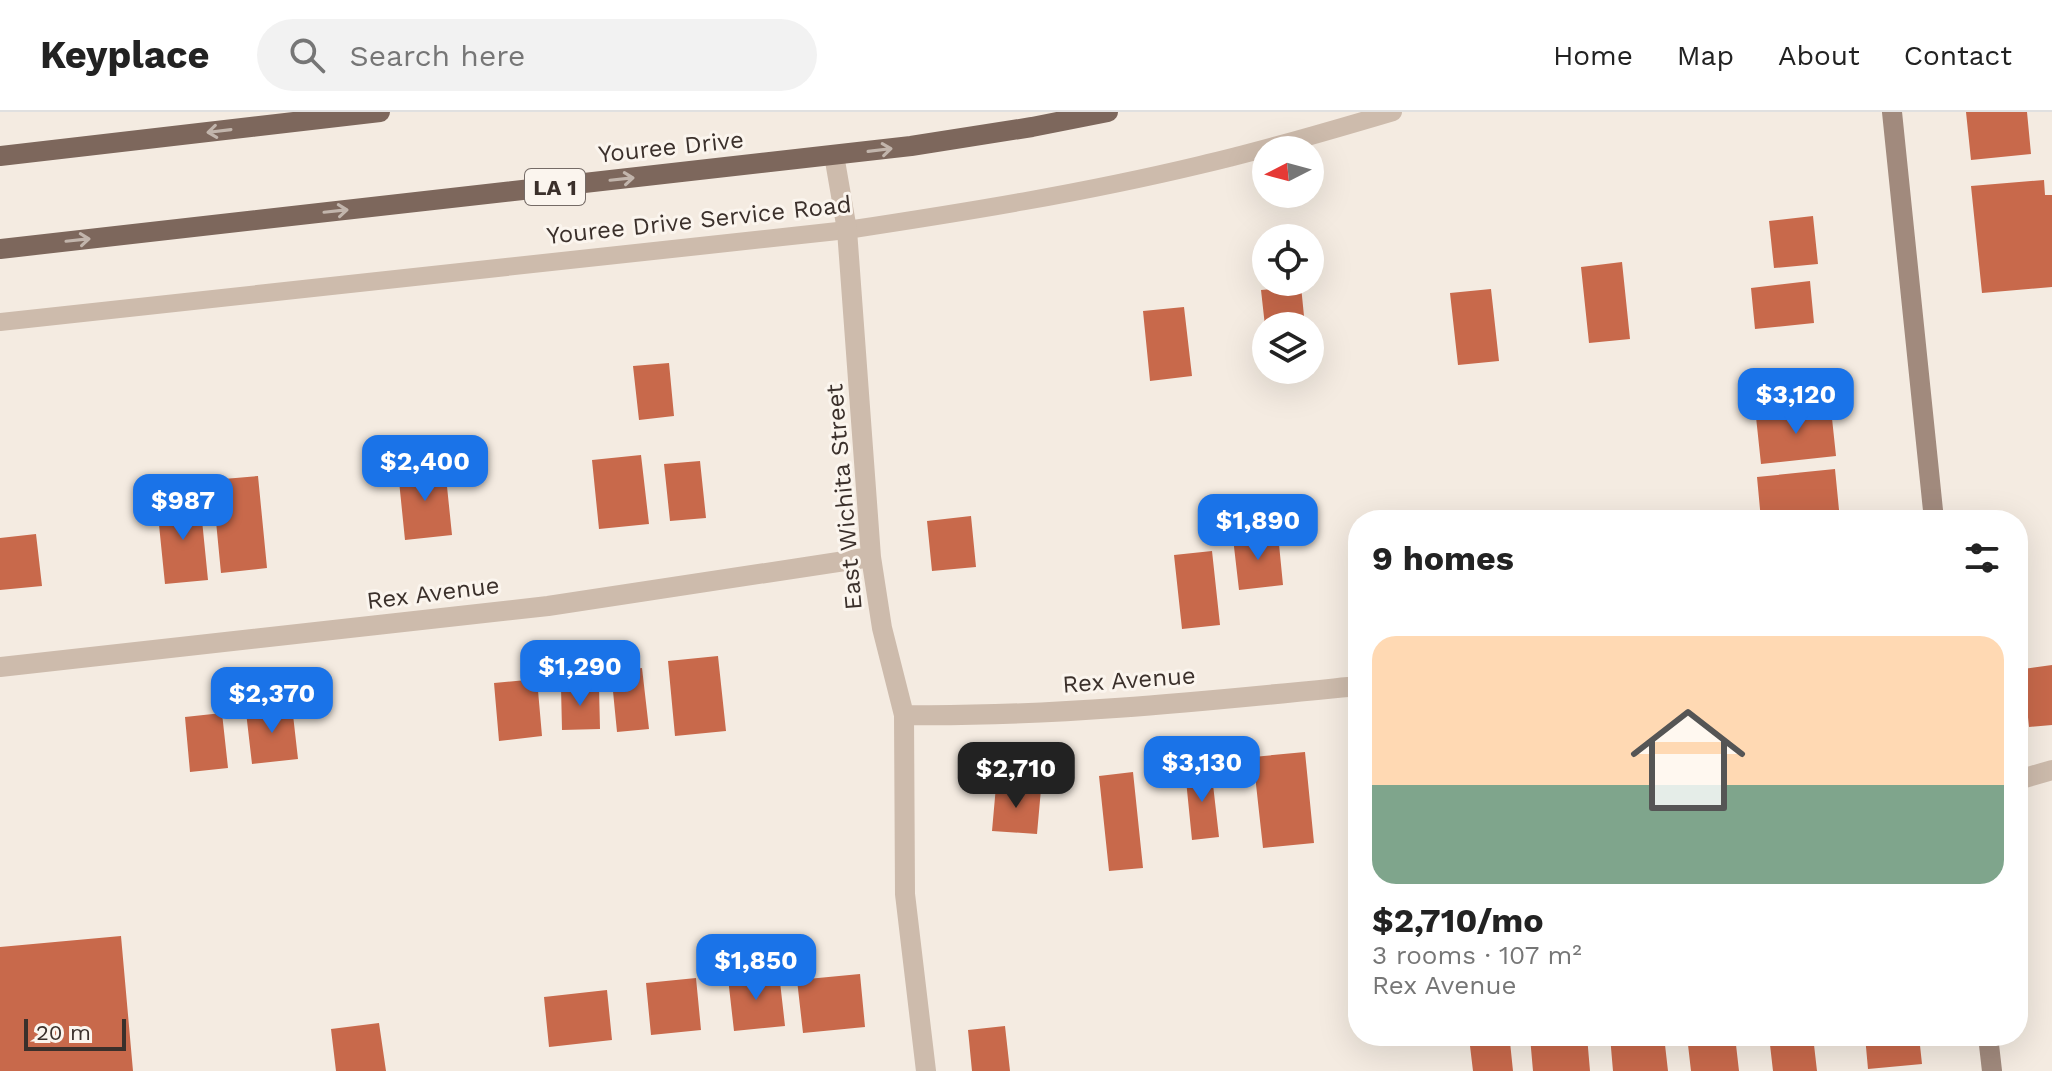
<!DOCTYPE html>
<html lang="en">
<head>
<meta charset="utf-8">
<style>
	body { margin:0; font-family:"Work Sans",sans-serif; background:#f2f2f2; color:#222; height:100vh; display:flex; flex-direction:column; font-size:30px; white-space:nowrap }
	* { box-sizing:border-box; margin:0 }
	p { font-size:26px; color:#767676 }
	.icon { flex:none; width:44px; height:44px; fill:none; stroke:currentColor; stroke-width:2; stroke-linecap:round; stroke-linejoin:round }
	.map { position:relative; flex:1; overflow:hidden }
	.sheet { position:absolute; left:1348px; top:398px; width:680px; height:536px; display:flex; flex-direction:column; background:#fff; border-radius:32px; box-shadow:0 8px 32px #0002 }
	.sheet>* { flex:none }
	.needle { width:52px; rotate:264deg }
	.tools { position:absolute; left:1252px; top:24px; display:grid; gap:16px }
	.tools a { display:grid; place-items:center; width:72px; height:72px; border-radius:50%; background:#fff; box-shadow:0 8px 32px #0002; font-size:40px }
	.scale { position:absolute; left:24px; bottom:20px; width:102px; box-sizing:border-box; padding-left:8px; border:4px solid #3b302b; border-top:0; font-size:22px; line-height:28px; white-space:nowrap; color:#3b302b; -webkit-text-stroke:6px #fbf5ee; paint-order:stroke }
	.price { position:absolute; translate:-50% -68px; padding:0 18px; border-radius:16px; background:#1a73e8; color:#fff; font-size:26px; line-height:52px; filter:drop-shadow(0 2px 4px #0008) }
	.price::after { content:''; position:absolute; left:50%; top:48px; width:24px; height:18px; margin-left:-12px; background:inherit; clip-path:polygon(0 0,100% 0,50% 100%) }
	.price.current { background:#222; color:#fff }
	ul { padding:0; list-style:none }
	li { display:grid; align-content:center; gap:16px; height:424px; padding:0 24px }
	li+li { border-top:2px solid #e0e0e0 }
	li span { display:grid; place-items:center; height:248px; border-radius:24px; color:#555 }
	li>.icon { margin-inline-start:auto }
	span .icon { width:144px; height:144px; fill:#fffc; stroke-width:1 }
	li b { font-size:34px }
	h2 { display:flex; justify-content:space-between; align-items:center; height:96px; padding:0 24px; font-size:34px }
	header { display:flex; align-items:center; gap:48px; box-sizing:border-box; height:112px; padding:0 40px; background:#fff; border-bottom:2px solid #e0e0e0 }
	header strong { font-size:38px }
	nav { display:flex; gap:44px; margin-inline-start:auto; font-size:28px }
	.search { width:560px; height:72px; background:#f2f2f2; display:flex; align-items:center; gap:20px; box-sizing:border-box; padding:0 28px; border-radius:44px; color:#767676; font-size:30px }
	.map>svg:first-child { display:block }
	.building { fill:#c8694b }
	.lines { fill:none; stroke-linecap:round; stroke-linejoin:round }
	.lane { stroke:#cdbbac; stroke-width:18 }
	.street { stroke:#cdbbac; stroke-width:20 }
	.secondary { stroke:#a18a7d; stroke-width:20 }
	.primary { stroke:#7d675c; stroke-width:20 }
	.oneway { stroke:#c2b5ac }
	.labels { text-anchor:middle; stroke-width:6; stroke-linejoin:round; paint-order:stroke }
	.shield { fill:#fbf5ee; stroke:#756b66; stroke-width:2 }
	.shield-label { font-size:22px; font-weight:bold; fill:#3b302b }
	.street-label { font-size:24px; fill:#3b302b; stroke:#fbf5ee }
</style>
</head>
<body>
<header>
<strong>Keyplace</strong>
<div class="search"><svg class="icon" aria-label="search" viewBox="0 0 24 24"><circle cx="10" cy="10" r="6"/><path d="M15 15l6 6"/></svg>Search here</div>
<nav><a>Home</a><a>Map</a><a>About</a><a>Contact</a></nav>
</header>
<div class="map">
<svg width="2052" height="959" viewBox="0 0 2052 959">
	<rect width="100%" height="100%" fill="#f4ebe1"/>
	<path class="building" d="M1966,0h61l4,42 -60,6z
		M2044,68l1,15h7v92l-70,6 -11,-107z
		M1813,104l5,48 -44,4 -5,-47z
		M1622,150l8,77 -41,4 -8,-76z
		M1810,169l4,42 -59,6 -4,-41z
		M1301,174l4,40h-40l-4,-36z
		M1491,177l8,72 -41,4 -8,-72z
		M1184,195l8,69 -42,5 -7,-70z
		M669,251l5,53 -35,4 -6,-54z
		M1831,297l5,47 -75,8 -5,-47z
		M641,343l8,69 -50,5 -7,-69z
		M700,349l6,57 -36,3 -6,-57z
		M445,355l7,68 -47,5 -7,-69z
		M1835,357l5,51h-79l-4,-43z
		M258,364l9,92 -46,5 -9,-93z
		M200,388l8,80 -43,4 -8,-79z
		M971,404l5,51 -44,4 -5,-50z
		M36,422l6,52 -42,4v-52z
		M1278,422l5,51 -44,5 -6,-52z
		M1212,439l8,74 -38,4 -8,-74z
		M718,544l8,75 -51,5 -7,-75z
		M2052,553v60l-23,2 -6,-58z
		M642,556l7,61 -32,3 -6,-61z
		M537,567l5,57 -43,5 -5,-58z
		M561,575h38l1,42 -38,1z
		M292,594l6,53 -46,5 -6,-52z
		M222,601l6,55 -38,4 -5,-55z
		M1305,640l9,91 -51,5 -10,-91z
		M1211,655l8,70 -27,3 -7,-70z
		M1133,660l10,96 -34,3 -10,-95z
		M996,674l45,3 -4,45 -45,-3z
		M121,824l12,135h-133v-124z
		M779,861l6,53 -51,5 -6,-53z
		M860,862l5,53 -62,6 -6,-53z
		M696,866l5,52 -50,5 -5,-52z
		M607,878l5,50 -63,7 -5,-50z
		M379,911l7,48h-50l-5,-42z
		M1005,914l5,45h-38l-4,-41z
		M1587,924l3,35h-57l-3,-34z
		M1610,924h54l4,35h-55z
		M1687,924h48l4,35h-48z
		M1769,924h44l4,35h-44z
		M1865,924h54l3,28 -54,5z
		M1510,930l3,29h-40l-3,-25z"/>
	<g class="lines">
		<path class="lane" d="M0,210l847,-92c119,-18 236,-37 353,-65 65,-15 129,-34 193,-53"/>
		<path class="street" d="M834,43l13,75 24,327 11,71 22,87 1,179 21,177
			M0,555l548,-61 323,-49
			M904,603c152,2 303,-14 454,-29
			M2018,668l34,-10"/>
		<path class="secondary" d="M1892,0l42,408
			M1988,924l4,35"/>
		<path class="primary" d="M0,44l380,-44
			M0,137l911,-103 121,-19 76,-15"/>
	</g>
	<defs><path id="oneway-shaft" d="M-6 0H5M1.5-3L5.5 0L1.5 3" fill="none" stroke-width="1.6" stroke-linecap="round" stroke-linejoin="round" transform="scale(2)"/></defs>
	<g class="oneway">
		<use href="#oneway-shaft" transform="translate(219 19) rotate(173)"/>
		<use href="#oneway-shaft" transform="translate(880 38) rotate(-7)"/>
		<use href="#oneway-shaft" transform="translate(622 67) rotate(-6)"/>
		<use href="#oneway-shaft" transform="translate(336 99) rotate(-6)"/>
		<use href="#oneway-shaft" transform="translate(78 128) rotate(-6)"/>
	</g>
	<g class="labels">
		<rect class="shield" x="525" y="57" width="60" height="36" rx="6"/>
		<g class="shield-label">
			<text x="555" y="83">LA 1</text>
		</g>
		<g class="street-label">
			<text transform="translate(671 35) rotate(-6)" y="8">Youree Drive</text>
			<text transform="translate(699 108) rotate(-6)" y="8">Youree Drive Service Road</text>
			<text transform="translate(844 385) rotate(-95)" y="8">East Wichita Street</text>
			<text transform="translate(433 481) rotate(-7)" y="8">Rex Avenue</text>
			<text transform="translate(1129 568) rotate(-4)" y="8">Rex Avenue</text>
		</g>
	</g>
</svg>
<div class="tools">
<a><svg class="needle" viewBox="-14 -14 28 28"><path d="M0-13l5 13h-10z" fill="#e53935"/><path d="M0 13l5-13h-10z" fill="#767676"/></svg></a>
<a><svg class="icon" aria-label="locate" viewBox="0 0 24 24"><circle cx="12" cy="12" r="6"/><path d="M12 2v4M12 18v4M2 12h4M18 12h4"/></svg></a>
<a><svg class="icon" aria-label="layers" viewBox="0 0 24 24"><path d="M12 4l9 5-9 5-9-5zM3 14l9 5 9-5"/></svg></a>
</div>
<div class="scale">20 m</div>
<b class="price" style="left:1796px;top:324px">$3,120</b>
<b class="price" style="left:425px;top:391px">$2,400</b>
<b class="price" style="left:183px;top:430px">$987</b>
<b class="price" style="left:1258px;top:450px">$1,890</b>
<b class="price" style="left:580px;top:596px">$1,290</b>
<b class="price" style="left:272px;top:623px">$2,370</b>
<b class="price" style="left:1202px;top:692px">$3,130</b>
<b class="price current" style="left:1016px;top:698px">$2,710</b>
<b class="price" style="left:756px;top:890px">$1,850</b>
<section class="sheet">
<h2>9 homes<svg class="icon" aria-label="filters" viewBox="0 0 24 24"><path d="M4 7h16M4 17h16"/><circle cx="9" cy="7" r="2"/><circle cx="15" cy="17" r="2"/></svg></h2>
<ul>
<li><span style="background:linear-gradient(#ffd9b3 60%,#7fa58c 0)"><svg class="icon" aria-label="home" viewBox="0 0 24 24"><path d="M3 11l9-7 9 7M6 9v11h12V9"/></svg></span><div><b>$2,710/mo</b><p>3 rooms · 107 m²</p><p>Rex Avenue</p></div></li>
</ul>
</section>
</div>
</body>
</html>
